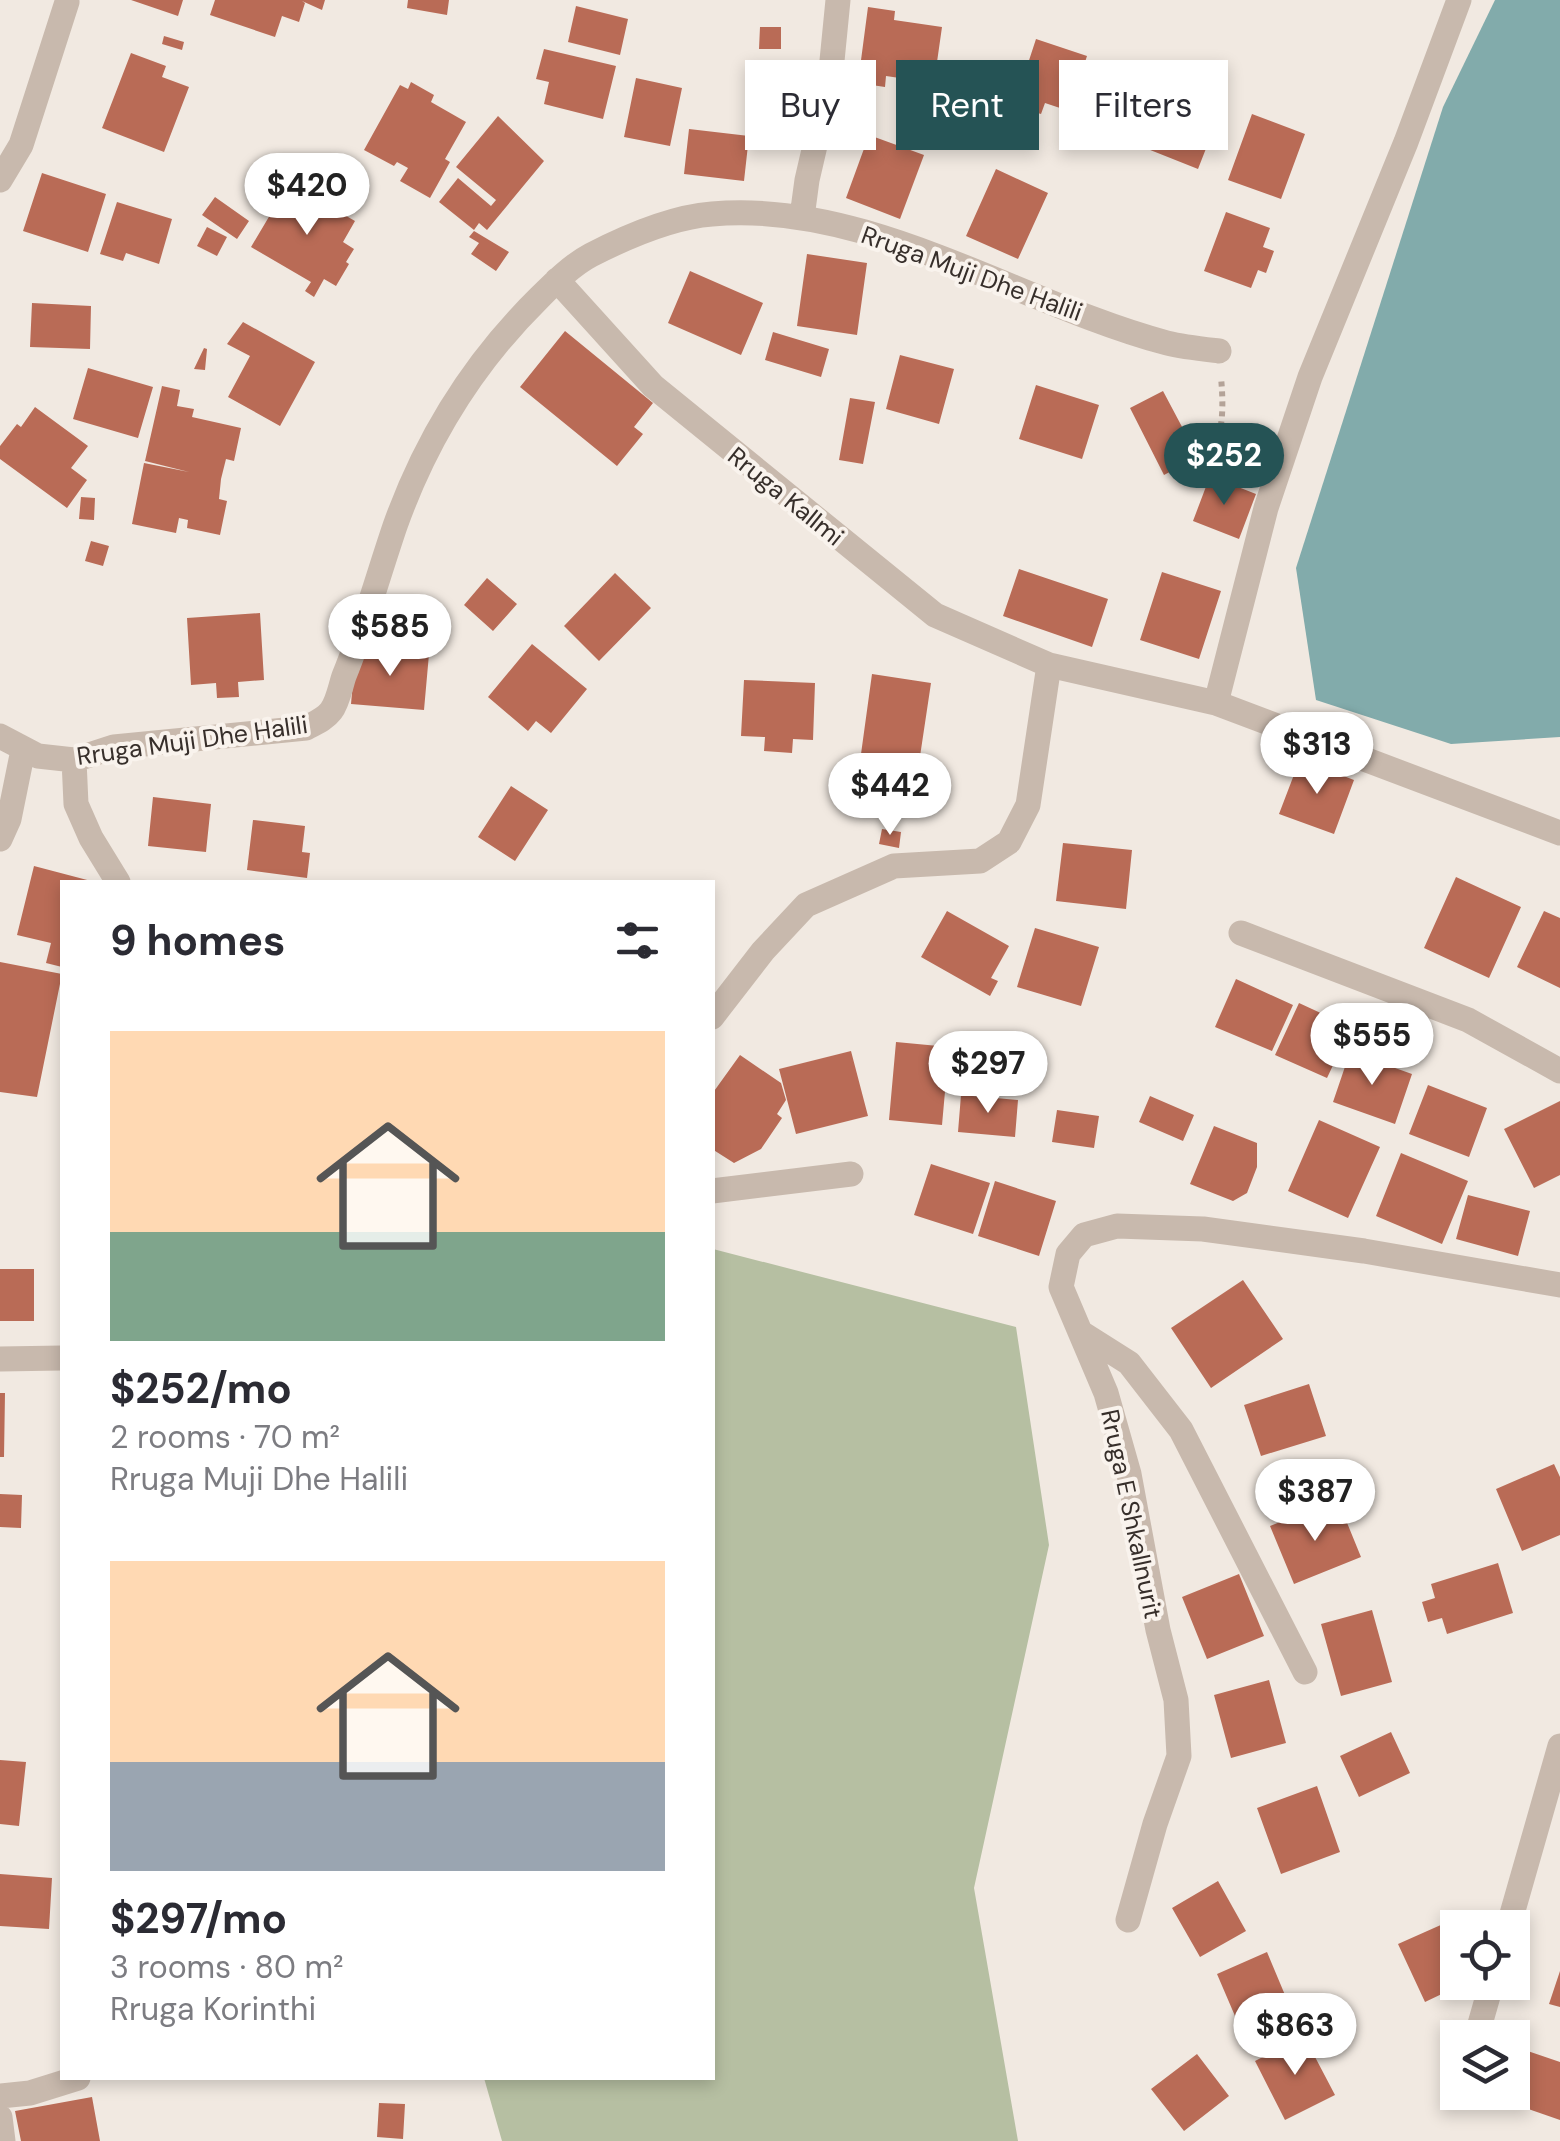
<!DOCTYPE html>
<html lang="en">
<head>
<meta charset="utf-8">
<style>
	body { margin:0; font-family:"DM Sans",sans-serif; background:#f2f2f3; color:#2b2b33; height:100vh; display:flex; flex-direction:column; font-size:38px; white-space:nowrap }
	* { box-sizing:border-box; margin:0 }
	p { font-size:32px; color:#7c7c81 }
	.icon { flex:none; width:55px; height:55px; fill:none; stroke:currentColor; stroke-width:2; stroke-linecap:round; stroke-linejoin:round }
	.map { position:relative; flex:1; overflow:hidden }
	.drawer { position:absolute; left:60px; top:880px; width:655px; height:1200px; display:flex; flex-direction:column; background:#fff; border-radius:0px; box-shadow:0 5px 15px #0003 }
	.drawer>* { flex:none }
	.guide { position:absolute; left:745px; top:60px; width:665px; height:90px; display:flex; gap:20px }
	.controls { position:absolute; left:1440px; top:1910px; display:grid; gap:20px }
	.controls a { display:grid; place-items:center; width:90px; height:90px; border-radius:0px; background:#fff; box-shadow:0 5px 15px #0003; font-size:50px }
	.price { position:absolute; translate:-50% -85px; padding:0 22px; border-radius:35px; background:#fff; color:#222; font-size:32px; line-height:65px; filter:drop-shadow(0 2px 5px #0008) }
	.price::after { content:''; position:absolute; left:50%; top:60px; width:30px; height:22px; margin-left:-15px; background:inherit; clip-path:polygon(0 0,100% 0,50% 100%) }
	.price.selected { background:#255355; color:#fff }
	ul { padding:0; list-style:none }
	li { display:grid; align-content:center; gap:20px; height:530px; padding:0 50px }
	li span { display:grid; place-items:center; height:310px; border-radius:0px; color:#555 }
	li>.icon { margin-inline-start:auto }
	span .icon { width:180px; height:180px; fill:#fffc; stroke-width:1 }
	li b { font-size:42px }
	h2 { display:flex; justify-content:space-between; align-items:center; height:120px; padding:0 50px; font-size:42px }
	.tag { padding:0 35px; border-radius:0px; background:#fff; box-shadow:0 5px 15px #0003; font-size:35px; line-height:90px }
	.tag.selected { background:#255355; color:#fff }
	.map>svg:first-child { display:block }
	.green { fill:#b6bfa2 }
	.water { fill:#82abab }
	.building { fill:#b96b56 }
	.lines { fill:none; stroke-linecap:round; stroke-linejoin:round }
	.path { stroke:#b4a398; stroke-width:6; stroke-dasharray:5 5; stroke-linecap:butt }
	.minor { stroke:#c8b9ad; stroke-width:25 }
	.labels { text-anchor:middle; stroke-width:8; stroke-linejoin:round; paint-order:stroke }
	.street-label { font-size:25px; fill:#372f2b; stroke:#f9f3ed }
</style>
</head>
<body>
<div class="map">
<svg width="1560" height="2141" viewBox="0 0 1560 2141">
	<rect width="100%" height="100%" fill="#f1e9e1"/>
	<path class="green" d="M713,1249l303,78 33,218 -75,343 44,253h-516l-18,-63h228z"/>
	<path class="water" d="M1495,0h65v737l-109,7 -135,-44 -20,-132 147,-461z"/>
	<path class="building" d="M131,0h52l-5,16z
		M215,0h110l-3,10 -20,-9 3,2 -6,19 -17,-6 -7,21 -65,-22z
		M408,0h41l-2,15 -40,-7z
		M576,6l52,13 -8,36 -52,-13z
		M868,7l27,4 -1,9 48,7 -8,56 -48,-7 -1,11 -27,-4z
		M760,27h21v22h-22z
		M164,36l20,6 -2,8 -20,-6z
		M1036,39l51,17 -18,55 -24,-8 -4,11 -27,-8z
		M544,49l72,17 -13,53 -59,-15 5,-22 -13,-3z
		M131,53l35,13 -4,11 27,10 -25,65 -62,-24z
		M1145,74l78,31 -25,64 -78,-31z
		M636,78l46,10 -12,58 -46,-9z
		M411,82l23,13 -3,7 35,20 -21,37 5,3 -20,36 -30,-17 8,-13 -11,-6 -3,4 -30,-16 36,-65 8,4z
		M1252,114l53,20 -24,65 -53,-19z
		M498,116l46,45 -57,69 -8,-7 -5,7 -35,-28 19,-24 33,28 5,-6 -40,-33z
		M689,129l60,7 -5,45 -60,-7z
		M869,135l55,20 -24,64 -54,-21z
		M996,169l52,24 -30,66 -52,-23z
		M42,173l64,21 -18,58 -65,-21z
		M289,183l66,38 -12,21 11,7 -8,13 3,2 -13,22 -12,-7 -10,18 -9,-6 6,-9 -60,-35z
		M215,197l34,24 -12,18 -35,-24z
		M117,202l55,17 -13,45 -33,-11 -3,8 -23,-7z
		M1226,212l44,16 -7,19 11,4 -8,22 -8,-3 -7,18 -47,-17z
		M207,227l20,10 -10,19 -20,-10z
		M474,231l35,21 -13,19 -25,-17 8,-11 -10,-6z
		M807,254l60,9 -10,72 -60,-9z
		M690,271l73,32 -22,52 -73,-32z
		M32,303l59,3 -1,43 -60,-2z
		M243,322l72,40 -35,64 -52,-29 22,-41 -23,-12z
		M565,331l88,72 -19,24 9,7 -26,32 -97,-79z
		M773,332l56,17 -8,28 -56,-17z
		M204,348l3,1 -2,21 -11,-1z
		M900,355l54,14 -15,55 -53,-15z
		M88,368l65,19 -15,51 -65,-19z
		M1036,385l63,20 -17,54 -63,-20z
		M162,386l18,4 -3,16 17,3 -2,8 49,11 -7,33 -8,-2 -5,20 -2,20 8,2 -7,34 -33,-7 1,-8 -9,-2 -3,15 -44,-9 12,-61 45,9 -44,-11z
		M1163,391l35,66 -34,18 -34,-67z
		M850,398l25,4 -12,62 -24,-4z
		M35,407l53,39 -17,22 16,12 -20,28 -67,-49v-13l17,-22 4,3z
		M1210,476l46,18 -17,45 -46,-18z
		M81,497l14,1 -1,22 -15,-1z
		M91,541l18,5 -6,20 -18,-5z
		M1019,569l89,30 -16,48 -89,-31z
		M1162,572l59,19 -22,68 -59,-19z
		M615,573l36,35 -52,53 -35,-35z
		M487,578l30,26 -24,27 -29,-26z
		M260,613l4,67 -26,2 1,15 -22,1 -1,-15 -25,2 -4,-67z
		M532,644l55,45 -36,44 -15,-12 -8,10 -40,-34z
		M356,648l73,6 -5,56 -73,-6z
		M872,674l59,9 -12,80 -58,-9z
		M744,680l71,3 -2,57 -20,-1 -1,14 -28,-2 1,-14 -24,-1z
		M1300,759l54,21 -20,54 -55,-20z
		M511,786l37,24 -33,51 -37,-24z
		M153,797l58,7 -5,48 -58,-6z
		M253,820l52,6 -3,26 8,1 -3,25 -60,-8z
		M882,829l19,3 -2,16 -20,-4z
		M1063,843l69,7 -6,59 -70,-8z
		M34,866l57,15 -29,1v85l-16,-4 5,-20 -34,-8z
		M1456,877l65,30 -32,71 -65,-30z
		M947,911l62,35 -18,32 7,3 -8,15 -69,-39z
		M1544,911l16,7v70l-43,-21z
		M1035,928l64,19 -18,59 -64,-19z
		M0,962l62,12 -25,123 -37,-5z
		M1236,979l57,26 -21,46 -57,-24z
		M1299,1003l52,24 -24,51 -52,-23z
		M896,1042l53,5 -7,78 -53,-5z
		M851,1051l17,65 -72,18 -17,-65z
		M1350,1052l62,22 -17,50 -62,-22z
		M740,1055l41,28 5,17 -9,14 5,4 -21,31 -27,14 -22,-14v-55z
		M1428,1085l59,23 -18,49 -60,-23z
		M961,1095l57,5 -3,37 -57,-5z
		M1150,1096l44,19 -11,26 -44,-19z
		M1560,1101v74l-26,13 -30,-59z
		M1057,1110l42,6 -5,32 -42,-6z
		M1319,1120l61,27 -32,71 -60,-27z
		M1214,1126l43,17v24l-10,26 -14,8 -43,-17z
		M1401,1153l67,28 -26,63 -66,-28z
		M931,1164l59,19 -17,51 -59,-19z
		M995,1181l61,20 -17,55 -61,-20z
		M1468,1195l62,16 -12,45 -62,-17z
		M0,1269h34v52h-34z
		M1243,1280l40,59 -72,49 -40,-60z
		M1309,1384l17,52 -65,20 -17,-51z
		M0,1393h5l-1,64h-4z
		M1554,1464l6,13v58l-38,16 -26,-62z
		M0,1494l22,1 -1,33 -21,-1z
		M1341,1508l20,49 -67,27 -24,-58 35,-14 4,9z
		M1498,1563l15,50 -66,21 -5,-16 -14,4 -6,-20 13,-4 -4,-14z
		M1239,1574l25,62 -57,23 -25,-62z
		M1372,1610l20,72 -51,14 -20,-72z
		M1269,1680l17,63 -55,15 -17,-63z
		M1391,1732l19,41 -51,24 -19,-41z
		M0,1760l26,2 -7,64 -19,-2z
		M1317,1786l23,66 -59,22 -24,-66z
		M0,1874l52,4 -3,51 -49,-3z
		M1218,1881l28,50 -46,26 -28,-49z
		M1443,1924l15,33v25h9l-42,20 -27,-58z
		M1267,1952l18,43 -50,21 -18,-42z
		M1560,1971v36l-11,-3z
		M1304,2036l31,59 -50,25 -30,-59z
		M1519,2048l41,14v58l-58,-20 2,-8h8v-24z
		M1197,2054l32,42 -45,35 -33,-42z
		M92,2097l8,44h-79l-6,-30z
		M379,2103l26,1 -2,35 -26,-2z"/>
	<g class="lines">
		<path class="path" d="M1200,471c24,-26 24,-60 21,-94"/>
		<path class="minor" d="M0,180l21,-35 46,-143
			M802,217l5,-37 23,-99 8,-81
			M557,280l96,106 282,229 114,50 167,38 344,130
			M1216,703l50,-195 44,-131 96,-235 53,-142
			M0,736l38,20 36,4 40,-13 192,-19c9,-5 19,-9 25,-17 7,-9 9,-23 13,-35 20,-49 34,-100 51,-150 31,-87 78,-163 144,-228 15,-15 33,-33 52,-43 35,-18 81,-38 121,-41 156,-14 308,90 455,129 16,4 35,6 52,8
			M74,760l2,44 15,34 27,44
			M0,839l9,-20 14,-69
			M1241,933l227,87 92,51
			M712,1017l51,-66 43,-46 88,-39 86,-5 29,-19 19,-37 21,-140
			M712,1191l139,-17
			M1080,1332l49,31 52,67 124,242
			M0,1359l62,-1
			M1128,1920l27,-96 24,-68 -3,-56 -18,-70 -29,-156 -23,-81 -45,-106 7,-33 16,-19 33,-9 86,3 161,22 196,34
			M1508,1928l52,-182
			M1476,2038l16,-56
			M1459,2095l1,-3
			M0,2096l30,-3 48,-15
			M0,2117l3,24"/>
	</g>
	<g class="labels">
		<g class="street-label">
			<text transform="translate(972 273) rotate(20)" y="9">Rruga Muji Dhe Halili</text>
			<text transform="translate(786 496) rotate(39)" y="9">Rruga Kallmi</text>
			<text transform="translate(192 740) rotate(-8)" y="9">Rruga Muji Dhe Halili</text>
			<text transform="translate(1132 1514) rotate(78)" y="9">Rruga E Shkallnurit</text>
		</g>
	</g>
</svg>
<div class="controls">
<a><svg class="icon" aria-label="locate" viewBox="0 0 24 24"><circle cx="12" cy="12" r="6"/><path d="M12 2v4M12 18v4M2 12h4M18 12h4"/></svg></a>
<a><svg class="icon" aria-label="layers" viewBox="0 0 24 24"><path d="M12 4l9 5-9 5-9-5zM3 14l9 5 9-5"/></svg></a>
</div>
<b class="price" style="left:307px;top:238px">$420</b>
<b class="price selected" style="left:1224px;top:508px">$252</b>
<b class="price" style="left:390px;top:679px">$585</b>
<b class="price" style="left:1317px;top:797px">$313</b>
<b class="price" style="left:890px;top:838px">$442</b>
<b class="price" style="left:1372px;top:1088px">$555</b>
<b class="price" style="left:988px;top:1116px">$297</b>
<b class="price" style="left:1315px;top:1544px">$387</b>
<b class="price" style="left:1295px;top:2078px">$863</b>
<div class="guide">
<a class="tag">Buy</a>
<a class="tag selected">Rent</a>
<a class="tag">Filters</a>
</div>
<section class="drawer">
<h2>9 homes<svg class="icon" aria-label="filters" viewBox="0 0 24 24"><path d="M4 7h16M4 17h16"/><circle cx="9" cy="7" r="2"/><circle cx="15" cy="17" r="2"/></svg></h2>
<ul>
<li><span style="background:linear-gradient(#ffd9b3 65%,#7fa58c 0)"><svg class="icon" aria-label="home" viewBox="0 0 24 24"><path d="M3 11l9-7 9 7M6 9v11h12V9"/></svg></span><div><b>$252/mo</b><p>2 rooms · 70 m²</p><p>Rruga Muji Dhe Halili</p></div></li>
<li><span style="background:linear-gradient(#ffd9b3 65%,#9aa5b1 0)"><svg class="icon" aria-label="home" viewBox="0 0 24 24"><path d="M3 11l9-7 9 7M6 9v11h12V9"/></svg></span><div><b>$297/mo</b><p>3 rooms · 80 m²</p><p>Rruga Korinthi</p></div></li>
</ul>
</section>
</div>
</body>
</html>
